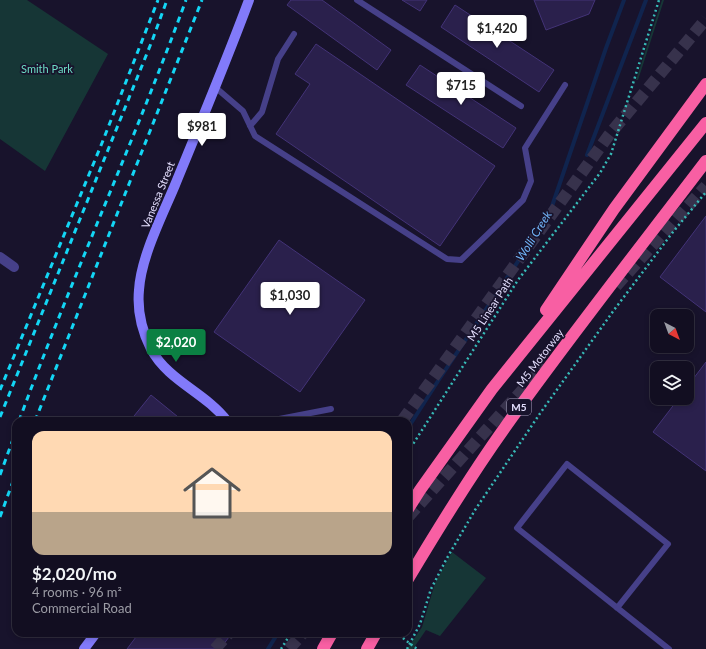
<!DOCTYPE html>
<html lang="en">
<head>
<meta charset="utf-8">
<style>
	body { margin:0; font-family:Lato,sans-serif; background:#1f1c2e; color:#f1f3f6; height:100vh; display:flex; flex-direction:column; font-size:15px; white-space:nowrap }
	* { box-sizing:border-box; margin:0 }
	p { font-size:13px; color:#9c9ca5 }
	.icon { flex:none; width:22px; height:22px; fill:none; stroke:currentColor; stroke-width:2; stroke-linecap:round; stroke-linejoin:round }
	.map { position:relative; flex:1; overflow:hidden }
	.panel { position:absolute; left:12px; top:417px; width:400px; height:220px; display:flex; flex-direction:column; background:#120e21; border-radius:12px; box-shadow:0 2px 6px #0003,0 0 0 1px #312e3f }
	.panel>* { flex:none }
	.needle { width:26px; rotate:139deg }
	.controls { position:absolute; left:650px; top:309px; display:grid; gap:8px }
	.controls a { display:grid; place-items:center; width:44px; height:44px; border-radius:8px; background:#120e21; box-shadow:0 2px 6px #0003,0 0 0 1px #312e3f; font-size:20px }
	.price { position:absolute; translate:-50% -34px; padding:0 9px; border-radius:4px; background:#fff; color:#222; font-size:13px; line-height:26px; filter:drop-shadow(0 1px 2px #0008) }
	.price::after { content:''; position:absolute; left:50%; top:24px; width:12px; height:9px; margin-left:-6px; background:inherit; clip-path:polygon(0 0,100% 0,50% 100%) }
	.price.active { background:#0b8043; color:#fff }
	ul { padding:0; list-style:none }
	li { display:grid; align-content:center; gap:8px; height:212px; padding:0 20px }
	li+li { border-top:1px solid #312e3f }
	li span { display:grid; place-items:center; height:124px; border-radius:12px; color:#555 }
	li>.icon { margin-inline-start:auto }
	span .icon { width:72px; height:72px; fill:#fffc; stroke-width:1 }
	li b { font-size:17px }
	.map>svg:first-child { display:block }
	.green { fill:#163636 }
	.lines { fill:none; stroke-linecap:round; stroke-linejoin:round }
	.stream { stroke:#10244e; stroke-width:4 }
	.building { fill:#2a204c; stroke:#433377 }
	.motorway-tunnel { stroke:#37324c; stroke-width:12; stroke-dasharray:12 6; stroke-linecap:butt }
	.path { stroke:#37bab7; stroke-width:2.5; stroke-dasharray:2 3; stroke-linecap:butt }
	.service { stroke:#464089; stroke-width:6 }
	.minor { stroke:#464089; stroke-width:10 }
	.secondary { stroke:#827afa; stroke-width:10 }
	.motorway { stroke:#f85fa3; stroke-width:12 }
	.rail { stroke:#13d6f5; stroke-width:3; stroke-dasharray:6 5; stroke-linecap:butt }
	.labels { text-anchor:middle; stroke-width:3.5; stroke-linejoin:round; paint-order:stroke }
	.shield { fill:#18132c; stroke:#a7a2bf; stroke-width:1 }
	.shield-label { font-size:10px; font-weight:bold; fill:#e4dffe }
	.park-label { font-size:11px; fill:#6cddc5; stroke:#18132c }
	.street-label { font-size:11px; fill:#e4dffe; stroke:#18132c }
	.water-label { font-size:12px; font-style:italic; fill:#72b5f9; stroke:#18132c }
</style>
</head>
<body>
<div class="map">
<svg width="706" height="649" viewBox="0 0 706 649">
	<rect width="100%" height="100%" fill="#18132c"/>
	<path class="green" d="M0,0h27l81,54 -63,117 -45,-32z
		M662,0h2l-26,80h-2z
		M452,552l34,26 -46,58 -14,-6 -13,19h-6l15,-22 13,-44z"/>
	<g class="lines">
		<path class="stream" d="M587,155l59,-155
			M408,428l30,-47 111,-166 57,-167 18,-48
			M268,649l10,-16"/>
	</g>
	<path class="building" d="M291,0h31l69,50 -14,20 -90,-65z
		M402,0h25l-7,11z
		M534,0h61l-6,14 -43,16z
		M455,5l99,65 -15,22 -98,-65z
		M316,44l179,122 -55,80 -164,-112 34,-50 -15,-10z
		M420,65l96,63 -13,20 -97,-63z
		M706,216v96l-46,-35z
		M279,240l86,60 -65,92 -86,-60z
		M706,362v109l-53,-39 26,-34h8v-11z
		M151,395l32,26h-53z
		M139,633h93l-12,16h-93z"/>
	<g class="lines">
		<path class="motorway-tunnel" d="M616,286l90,-100
			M402,421l207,-286 97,-116
			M408,517l137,-152
			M215,649l14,-16
			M289,649l14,-16"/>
		<path class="path" d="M408,452l110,-172 82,-107 11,-19 48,-154
			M399,635l18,14
			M281,649l10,-16
			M407,649l13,-25 11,-35 16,-31 28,-48 66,-98 73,-102 59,-78 33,-40"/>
		<path class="service" d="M357,0l164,106
			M215,87l28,24 12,25 192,123 14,1 62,-60 8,-19 -6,-33 40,-63
			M250,126l12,-14 16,-53 16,-25
			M269,421l62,-12
			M617,608l51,-64 -101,-80 -50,64 152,121"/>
		<path class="minor" d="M0,257l14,10"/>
		<path class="secondary" d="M227,421c-21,-28 -59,-40 -76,-72 -9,-18 -14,-38 -12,-59 2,-33 23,-74 36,-105 25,-61 51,-123 74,-185
			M84,649l12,-16"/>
		<path class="motorway" d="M546,310l68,-101 92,-125
			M408,509l12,-19 72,-101 214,-266
			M408,579c31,-52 63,-104 98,-153 64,-90 133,-177 200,-265
			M323,649l9,-16
			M367,649l9,-16"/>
		<path class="rail" d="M0,390l102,-247 56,-143
			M0,417l152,-376 15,-41
			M19,421c52,-142 115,-279 167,-421
			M35,421l167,-421
			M0,475l16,-44
			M0,517l16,-44"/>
	</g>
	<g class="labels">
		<rect class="shield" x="507" y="399" width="24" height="16" rx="3"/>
		<g class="shield-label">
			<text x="519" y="411">M5</text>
		</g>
		<g class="park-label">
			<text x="47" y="73">Smith Park</text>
		</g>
		<g class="street-label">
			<text transform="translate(158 195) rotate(-68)" y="4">Vanessa Street</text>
			<text transform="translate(490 309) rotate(-57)" y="4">M5 Linear Path</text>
			<text transform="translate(540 358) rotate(-53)" y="4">M5 Motorway</text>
		</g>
		<g class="water-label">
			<text transform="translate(534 236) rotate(-58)" y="4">Wolli Creek</text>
		</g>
	</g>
</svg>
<div class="controls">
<a><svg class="needle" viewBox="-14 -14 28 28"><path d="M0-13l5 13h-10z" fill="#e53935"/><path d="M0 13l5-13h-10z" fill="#9c9ca5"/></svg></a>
<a><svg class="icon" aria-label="layers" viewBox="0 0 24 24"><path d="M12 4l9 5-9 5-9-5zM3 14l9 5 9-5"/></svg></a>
</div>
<b class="price" style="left:497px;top:49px">$1,420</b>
<b class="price" style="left:461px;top:106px">$715</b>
<b class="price" style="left:202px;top:147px">$981</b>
<b class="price" style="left:290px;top:316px">$1,030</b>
<b class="price active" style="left:176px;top:363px">$2,020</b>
<section class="panel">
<ul>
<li><span style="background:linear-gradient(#ffd9b3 65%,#b9a48a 0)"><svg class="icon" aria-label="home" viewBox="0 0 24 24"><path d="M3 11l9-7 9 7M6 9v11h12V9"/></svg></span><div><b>$2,020/mo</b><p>4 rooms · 96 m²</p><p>Commercial Road</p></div></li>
</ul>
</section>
</div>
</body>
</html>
